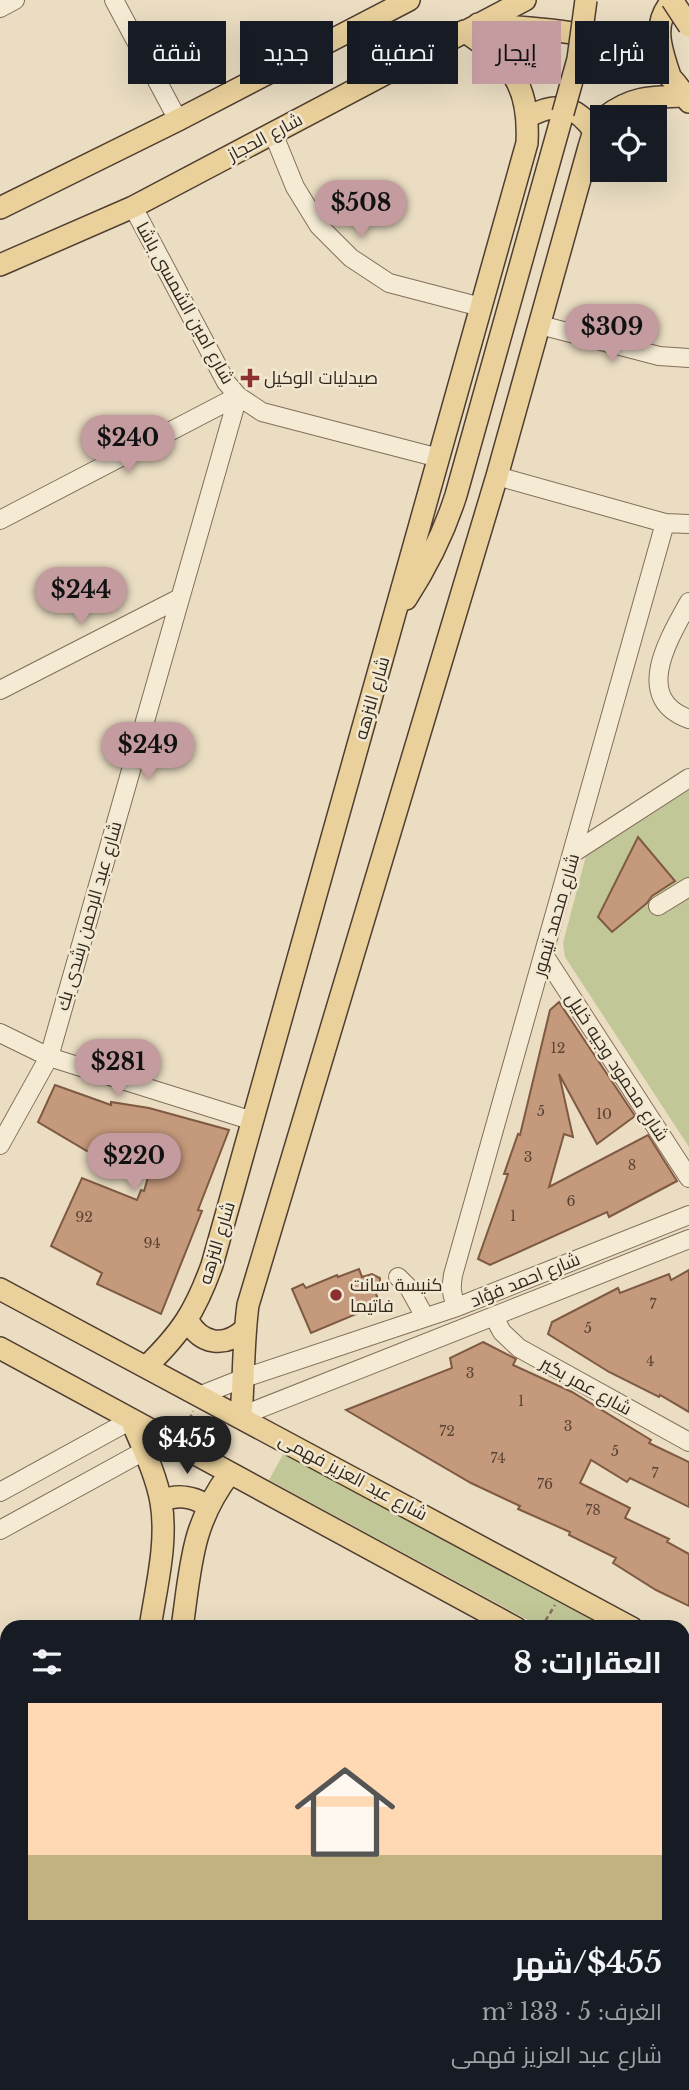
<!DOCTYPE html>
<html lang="ar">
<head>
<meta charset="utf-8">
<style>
	body { margin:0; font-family:"Libre Baskerville",Cairo,serif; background:#20242c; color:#f1f3f6; direction:rtl; height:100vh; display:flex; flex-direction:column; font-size:26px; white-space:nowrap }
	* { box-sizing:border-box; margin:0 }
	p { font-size:23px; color:#9ea1a6 }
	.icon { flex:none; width:38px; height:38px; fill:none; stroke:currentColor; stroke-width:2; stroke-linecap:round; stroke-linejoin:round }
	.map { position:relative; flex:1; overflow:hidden; direction:ltr }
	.side { position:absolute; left:0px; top:1620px; width:690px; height:471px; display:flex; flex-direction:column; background:#171b24; border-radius:21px 21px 0 0; box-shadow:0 7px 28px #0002; direction:rtl }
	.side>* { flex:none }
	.top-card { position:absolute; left:21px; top:21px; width:648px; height:63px; direction:rtl; display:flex; gap:14px }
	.controls { position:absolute; left:590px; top:105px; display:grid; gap:14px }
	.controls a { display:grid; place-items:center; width:77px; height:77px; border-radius:0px; background:#171b24; box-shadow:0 7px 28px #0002; font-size:35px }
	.price { position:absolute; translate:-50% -60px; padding:0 16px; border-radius:24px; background:#c49b9e; color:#111; font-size:23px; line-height:46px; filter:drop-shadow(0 2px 4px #0008) }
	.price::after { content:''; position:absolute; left:50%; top:42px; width:21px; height:16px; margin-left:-10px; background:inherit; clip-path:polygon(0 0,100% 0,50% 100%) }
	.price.selected { background:#222; color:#fff }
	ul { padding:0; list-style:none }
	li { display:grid; align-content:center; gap:14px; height:371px; padding:0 28px }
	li+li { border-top:2px solid #363941 }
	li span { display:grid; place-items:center; height:217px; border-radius:0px; color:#555 }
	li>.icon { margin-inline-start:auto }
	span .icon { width:126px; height:126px; fill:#fffc; stroke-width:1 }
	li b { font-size:30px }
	h2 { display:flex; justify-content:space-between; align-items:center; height:84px; padding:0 28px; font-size:30px }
	.pill { padding:0 24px; border-radius:0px; background:#171b24; box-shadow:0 7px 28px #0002; font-size:24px; line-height:63px }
	.pill.selected { background:#c49b9e; color:#111 }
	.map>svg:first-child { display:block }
	.green { fill:#c2c797 }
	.building { fill:#c5997b; stroke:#7f5a43; stroke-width:2 }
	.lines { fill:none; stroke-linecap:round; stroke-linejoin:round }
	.minor-casing { stroke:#826f5b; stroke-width:20 }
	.major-casing { stroke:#503e2f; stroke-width:24 }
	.path { stroke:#826f5b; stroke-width:2.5; stroke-dasharray:5 3.5; stroke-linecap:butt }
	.minor { stroke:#f5ebd4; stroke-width:18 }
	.major { stroke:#ead19c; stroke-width:21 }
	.major-bridge-casing { stroke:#503e2f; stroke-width:24; stroke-linecap:butt }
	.major-bridge { stroke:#ead19c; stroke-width:21 }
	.poi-dot { fill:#8c3032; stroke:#f2e8d1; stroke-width:2.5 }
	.labels { text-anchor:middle; stroke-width:5; stroke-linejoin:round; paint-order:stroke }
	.number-label { font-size:14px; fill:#584435 }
	.street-label { font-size:18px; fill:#33281e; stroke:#f2e8d1 }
	.poi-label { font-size:18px; fill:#33281e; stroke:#f2e8d1; text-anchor:start }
</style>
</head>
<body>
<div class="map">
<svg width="689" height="2090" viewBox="0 0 689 2090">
	<rect width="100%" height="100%" fill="#eaddc2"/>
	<path class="green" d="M689,790v357l-124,-190 -2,-14 23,-87z
		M286,1449l330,178h-75l-272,-147z
		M682,1663l7,4v41l-6,-4z"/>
	<path class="building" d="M638,837l37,44 -23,15 -5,7 -35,29 -14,-15z
		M559,1002l76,114 -38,28 -38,-70 14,63 -9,-3 -15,53 99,-52 29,46 -68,36 -2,-5 -117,53 -12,-6 30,-85h-4l14,-40 2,1 30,-125z
		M55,1085l56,20v-3l38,6 80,22 -31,80 4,1 -41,103 -64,-30 5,-11 -51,-27 31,-68 55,22 4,-10 3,1 13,-45 -35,21 -35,-16 -49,-29z
		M359,1269l3,8 10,-3 8,4v5l-4,11 3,7 -7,3 1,3 -62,26 -19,-44 11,-5 3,4 31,-13 1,2z
		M689,1270v142l-29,-17 -1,2 -50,-25 -61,-38 4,-12 66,-34 2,5 49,-19 2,6z
		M483,1342l33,17 -3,6 59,27 79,48 -2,3 40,19v45l-59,-29 -3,4 -36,-22 -11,23 50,25 -5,10 44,21 -2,3 22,12v52l-33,-16 -43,-27 3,-5 -47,-23 1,-3 -52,-23 2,-3 -49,-23 -125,-73 106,-42 -2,-10z"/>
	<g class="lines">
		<defs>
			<path id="minor" d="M114,0l64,120
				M0,8l15,-8
				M273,133l22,54 24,39 32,32 38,25 92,24
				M133,207l93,175 12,14 24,16 177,46
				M540,325l119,31 30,2
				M497,476l168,47 24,1
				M0,520l238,-124
				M689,602c-19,35 -58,96 0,117
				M0,690l180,-92
				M573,853l116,-75
				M658,906l31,-19
				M544,955l145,223
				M0,1033l49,24 204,64
				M0,1145l49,-88 189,-661
				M398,1277l11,11 16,29
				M457,1307c-6,-12 -6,-20 -4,-32l212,-752
				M494,1317l8,15 17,16 170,94
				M201,1395l43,-17 213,-71 232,-92
				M241,1416l448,-177
				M0,1492l131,-72
				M0,1530l144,-79
				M682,1978l7,3
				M0,1991l7,1
				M682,2013l7,3
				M351,2090l1,-6
				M473,2090l9,-6"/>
			<path id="major" d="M478,24c65,6 140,4 191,52 8,7 14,17 20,26
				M670,76c-9,-27 -19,-53 3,-76
				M528,117c28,-16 48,-12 66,14
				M605,117c27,-21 47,-20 79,-21
				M0,208l178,-88 231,-120
				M0,265l133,-58 392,-207
				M406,599c22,-34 38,-66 50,-104l107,-382
				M0,1289l632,339
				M188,1321c13,23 36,27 56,9
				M0,1348l516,280
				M146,1367c35,-34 49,-55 66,-102l315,-1122c3,-59 -16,-80 -63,-112
				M241,1416c3,-37 2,-74 7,-111l249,-829 92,-329 5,-16 8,-10
				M131,1420c11,26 25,54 30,82 7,41 -5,85 -11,126
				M161,1501c17,-7 31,-5 47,5
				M182,1628c9,-62 9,-104 48,-155
				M682,1655l7,3
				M682,1718l7,4
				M82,2090v-6
				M121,2090l1,-6"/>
		</defs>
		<use href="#minor" class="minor-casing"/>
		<use href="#major" class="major-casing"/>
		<path class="path" d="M186,1427l7,-16
			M541,1628l14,-23"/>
		<use href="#minor" class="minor"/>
		<use href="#major" class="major"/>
		<defs>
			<path id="major-bridge" d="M672,0l17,26
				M563,113l15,-54 8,-59"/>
		</defs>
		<use href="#major-bridge" class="major-bridge-casing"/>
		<use href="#major-bridge" class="major-bridge"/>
	</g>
	<g class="poi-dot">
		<path d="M246.5 367.5h7v7h7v7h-7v7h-7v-7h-7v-7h7z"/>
		<circle cx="336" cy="1295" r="7"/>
	</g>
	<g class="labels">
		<g class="number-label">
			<text x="558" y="1053">12</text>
			<text x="541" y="1116">5</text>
			<text x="604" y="1119">10</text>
			<text x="528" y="1162">3</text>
			<text x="632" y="1170">8</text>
			<text x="571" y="1206">6</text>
			<text x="513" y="1221">1</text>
			<text x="84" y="1222">92</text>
			<text x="152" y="1248">94</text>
			<text x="653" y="1309">7</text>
			<text x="588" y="1333">5</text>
			<text x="650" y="1366">4</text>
			<text x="470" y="1378">3</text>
			<text x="521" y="1406">1</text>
			<text x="568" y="1431">3</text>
			<text x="447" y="1436">72</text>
			<text x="615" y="1456">5</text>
			<text x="498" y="1463">74</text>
			<text x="655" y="1478">7</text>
			<text x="545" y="1489">76</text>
			<text x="593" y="1515">78</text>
		</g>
		<g class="street-label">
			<text transform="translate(265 137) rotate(-28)" y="6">شارع الحجاز</text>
			<text transform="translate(185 303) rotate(61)" y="6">شارع امين الشمسى باشا</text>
			<text transform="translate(372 698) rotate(-74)" y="6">شارع النزهه</text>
			<text transform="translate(556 915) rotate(-74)" y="6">شارع محمد تيمور</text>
			<text transform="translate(89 916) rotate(-74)" y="6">شارع عبد الرحمن رشدى بك</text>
			<text transform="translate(617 1067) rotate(57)" y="6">شارع محمود وجيه خليل</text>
			<text transform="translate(217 1243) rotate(-73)" y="6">شارع النزهه</text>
			<text transform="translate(525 1280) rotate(-22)" y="6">شارع احمد فؤاد</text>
			<text transform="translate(586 1386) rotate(29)" y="6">شارع عمر بكير</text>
			<text transform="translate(353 1477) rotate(28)" y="6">شارع عبد العزيز فهمى</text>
		</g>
		<g class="poi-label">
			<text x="264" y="384">صيدليات الوكيل</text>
			<text x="350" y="1291">كنيسة سانت<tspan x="350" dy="21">فاتيما</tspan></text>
		</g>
	</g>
</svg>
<div class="controls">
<a><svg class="icon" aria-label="locate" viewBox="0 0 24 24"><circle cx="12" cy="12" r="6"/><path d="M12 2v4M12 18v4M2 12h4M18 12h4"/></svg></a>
</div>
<b class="price" style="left:361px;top:240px">$508</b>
<b class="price" style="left:612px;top:364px">$309</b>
<b class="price" style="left:128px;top:475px">$240</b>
<b class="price" style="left:81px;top:627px">$244</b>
<b class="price" style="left:148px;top:782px">$249</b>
<b class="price" style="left:118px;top:1099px">$281</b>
<b class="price" style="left:134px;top:1193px">$220</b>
<b class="price selected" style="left:187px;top:1476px">$455</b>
<div class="top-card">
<a class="pill">شراء</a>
<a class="pill selected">إيجار</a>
<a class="pill">تصفية</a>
<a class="pill">جديد</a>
<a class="pill">شقة</a>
</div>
<section class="side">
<h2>العقارات: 8<svg class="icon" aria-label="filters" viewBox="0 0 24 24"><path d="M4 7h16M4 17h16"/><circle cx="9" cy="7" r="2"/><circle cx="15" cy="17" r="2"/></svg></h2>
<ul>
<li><span style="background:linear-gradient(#ffd9b3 70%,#c2b280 0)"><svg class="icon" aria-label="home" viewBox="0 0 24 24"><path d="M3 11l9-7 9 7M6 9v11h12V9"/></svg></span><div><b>$455/شهر</b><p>الغرف: 5 · 133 m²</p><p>شارع عبد العزيز فهمى</p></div></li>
</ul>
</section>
</div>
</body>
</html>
